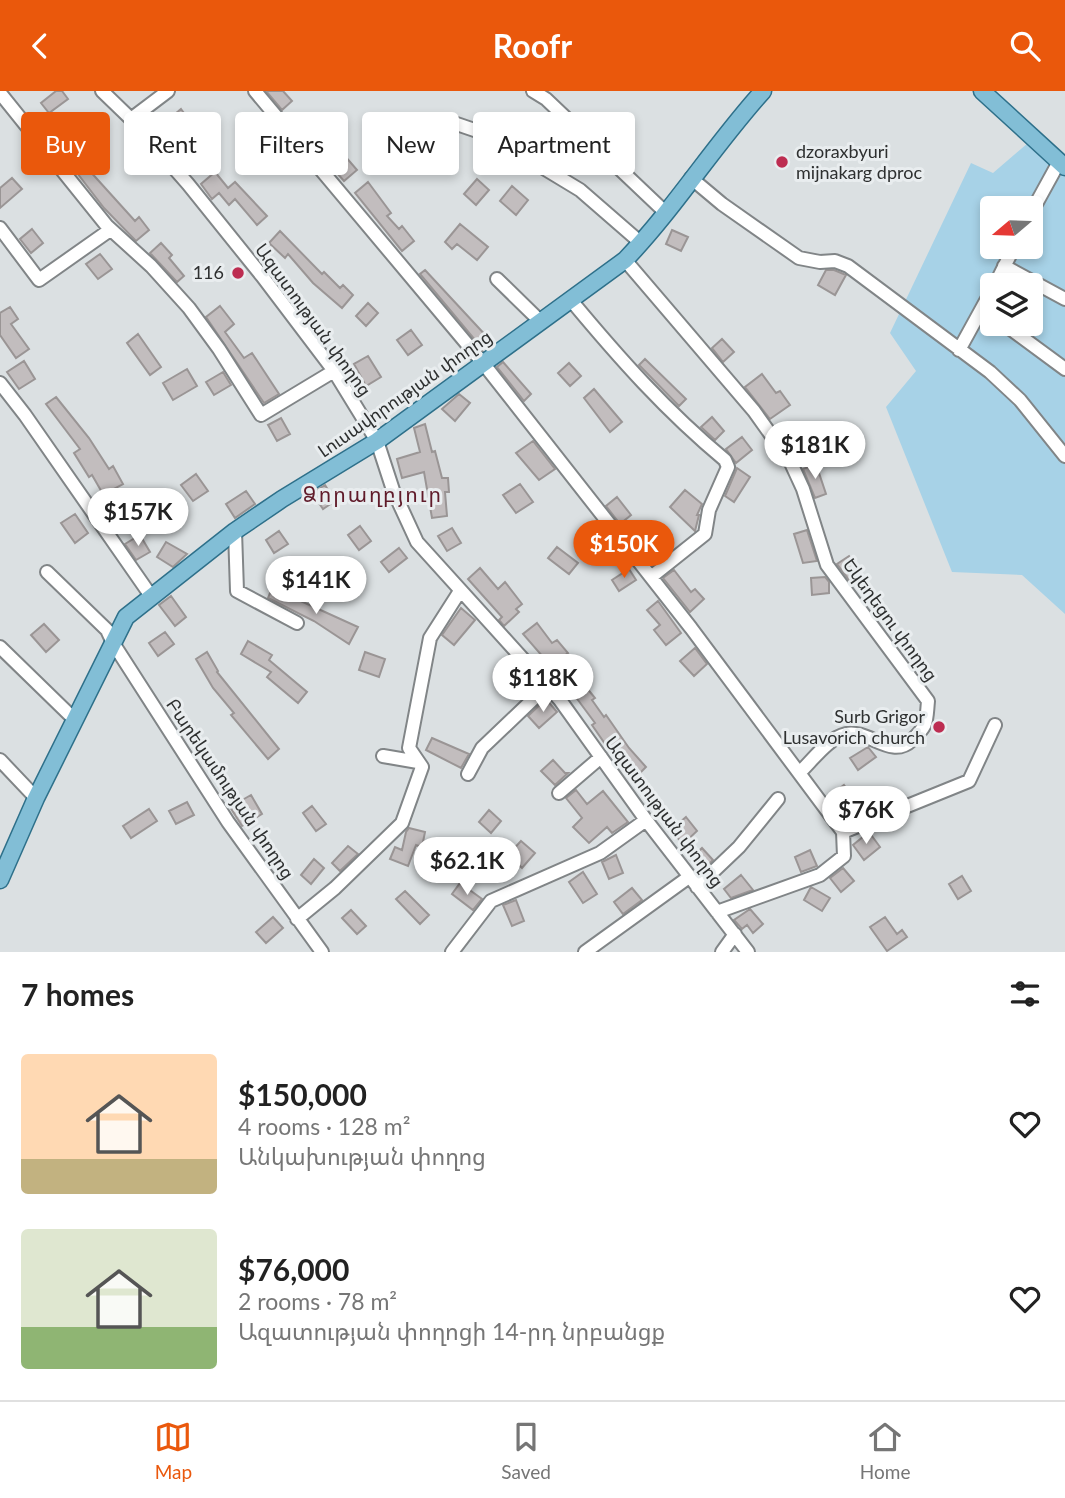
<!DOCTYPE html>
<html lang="en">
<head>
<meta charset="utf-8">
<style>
	body { margin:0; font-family:Lato,"Noto Sans Armenian",sans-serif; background:#f6f6f6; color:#222; height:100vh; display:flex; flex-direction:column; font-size:26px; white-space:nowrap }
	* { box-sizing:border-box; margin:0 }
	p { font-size:23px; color:#767676 }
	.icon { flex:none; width:38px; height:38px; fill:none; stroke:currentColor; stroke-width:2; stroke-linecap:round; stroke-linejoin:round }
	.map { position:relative; height:861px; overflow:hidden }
	.drawer { display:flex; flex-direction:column; background:#fff; flex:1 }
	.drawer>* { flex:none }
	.top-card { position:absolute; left:21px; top:21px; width:700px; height:63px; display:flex; gap:14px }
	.needle { width:46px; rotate:251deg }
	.fabs { position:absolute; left:980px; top:105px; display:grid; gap:14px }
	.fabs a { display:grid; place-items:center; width:63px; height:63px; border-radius:7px; background:#fff; box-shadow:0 4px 10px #0003; font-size:35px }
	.price { position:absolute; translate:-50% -60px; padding:0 16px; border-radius:24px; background:#fff; color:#222; font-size:23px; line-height:46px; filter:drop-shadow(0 2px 4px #0008) }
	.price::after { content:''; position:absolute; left:50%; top:42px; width:21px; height:16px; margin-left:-10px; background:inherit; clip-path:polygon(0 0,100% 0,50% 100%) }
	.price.current { background:#ea580c; color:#fff }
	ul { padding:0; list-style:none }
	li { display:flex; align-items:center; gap:21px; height:175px; padding:0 21px }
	li span { display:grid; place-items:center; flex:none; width:196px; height:140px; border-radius:7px; color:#555 }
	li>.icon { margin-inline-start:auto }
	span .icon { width:84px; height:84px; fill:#fffc; stroke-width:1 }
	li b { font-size:30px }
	h2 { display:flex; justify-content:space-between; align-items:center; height:84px; padding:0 21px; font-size:30px }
	.tag { padding:0 24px; border-radius:7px; background:#fff; box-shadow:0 4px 10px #0003; font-size:24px; line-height:63px }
	.tag.current { background:#ea580c; color:#fff }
	header { display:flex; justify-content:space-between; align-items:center; height:91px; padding:0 21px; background:#ea580c; color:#fff; font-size:32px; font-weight:700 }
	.tabs { display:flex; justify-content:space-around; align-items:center; height:98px; border-top:2px solid #e0e0e0; background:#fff; font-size:19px; color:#767676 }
	.tabs a { display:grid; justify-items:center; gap:4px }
	.tabs .current { color:#ea580c }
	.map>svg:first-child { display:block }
	.green { fill:#a7d2e7; fill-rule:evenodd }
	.building { fill:#c2bdbe; stroke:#9a9595; stroke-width:2 }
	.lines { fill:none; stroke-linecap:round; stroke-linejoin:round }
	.minor-casing { stroke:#818587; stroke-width:16 }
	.major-casing { stroke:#2e708a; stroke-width:19 }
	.minor { stroke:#fff; stroke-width:12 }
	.major { stroke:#82bed6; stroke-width:16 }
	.poi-dot { fill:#bd2d51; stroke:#e9edef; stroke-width:2.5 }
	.labels { text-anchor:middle; stroke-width:6; stroke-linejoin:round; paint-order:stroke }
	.poi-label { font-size:18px; fill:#2e3030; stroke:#e9edef; text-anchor:end }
	.street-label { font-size:18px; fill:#2e3030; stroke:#e9edef }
	.quarter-label { font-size:21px; letter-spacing:2px; fill:#601b2a; stroke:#e9edef }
</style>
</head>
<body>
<header><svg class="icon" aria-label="back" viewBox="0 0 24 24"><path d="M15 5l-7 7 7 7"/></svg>Roofr<svg class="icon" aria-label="search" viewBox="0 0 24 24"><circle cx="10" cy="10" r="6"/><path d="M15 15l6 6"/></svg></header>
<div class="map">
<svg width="1065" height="861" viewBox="0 0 1065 861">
	<rect width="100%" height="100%" fill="#dbe0e2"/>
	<path class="green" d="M1028,52l37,33v438l-43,-39 -70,-3 -66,-165 30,-36 -26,-38 81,-170 22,10zM992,117h39v39h-39zM992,194h39v39h-39z"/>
	<path class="building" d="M56,0h6l6,8 -19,14 -8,-10z
		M266,0h17l9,10 -10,9z
		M181,18l12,16 -13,10 -12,-15z
		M311,30l31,37 3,-2 12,14 -13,11 -44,-50z
		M553,36l16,12 -17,22 -16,-12z
		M203,44l11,12 -14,12 -11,-11z
		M86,63l8,10 -6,5 47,52 4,-4 10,13 -13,11 -32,-33 -33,-43z
		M215,81l13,16 7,-6 32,34 -10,9 -22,-26 -6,6 -10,-12 -7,6 -11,-15z
		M12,87l10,11 -22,19v-20z
		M477,88l12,11 -13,15 -12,-11z
		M368,91l23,31 -4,3 12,13 3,-3 12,15 -12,10 -47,-58z
		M512,95l16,14 -12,15 -16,-14z
		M460,133l28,23 -11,13 -20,-16 -5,5 -7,-7z
		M32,138l11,14 -12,10 -11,-14z
		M672,139l16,7 -7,14 -15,-7z
		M280,140l42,43 2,-2 16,16 3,-3 10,10 -11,13 -29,-25 -25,-29 -3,4 -16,-15z
		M161,152l11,12 -3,3 15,18 -7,6 -27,-29z
		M100,163l12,15 -14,10 -12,-15z
		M425,179l64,69 -9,7 -60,-72z
		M826,179h8l12,5 -11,20 -17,-10z
		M368,212l10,10 -12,13 -10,-10z
		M220,215l14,18 -9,8 19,26 8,-5 27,41 -15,9 -58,-86z
		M10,216l8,12 -7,5 18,25 -13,9 -16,-23v-22z
		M411,239l11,15 -14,10 -11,-15z
		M138,243l23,33 -11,8 -23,-32z
		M722,248l12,13 -11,10 -11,-14z
		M368,265l13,21 -15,9 -12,-22z
		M645,268l41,40 -7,7 -40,-41z
		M24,270l11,18 -16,10 -12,-17z
		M503,271l28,32 -7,7 -27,-34z
		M569,272l12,13 -11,10 -12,-13z
		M187,278l10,17 -24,14 -10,-17z
		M223,281l8,13 -17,10 -8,-13z
		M762,283l14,19 4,-2 10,14 -20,14 -25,-32z
		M594,298l28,33 -12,10 -26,-34z
		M459,303l11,9 -15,18 -13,-12z
		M56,306l33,41 20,31 4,-3 10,18 -9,5 13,23 -17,10 -12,-17 9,-4 -15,-26 -3,2 -15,-24 6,-4 -34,-45z
		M712,326l12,14 -9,9 -14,-13z
		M281,327l9,16 -13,7 -9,-16z
		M425,333l7,28 3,-1 7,27h6l1,14h-4l2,24 -15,2 -8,-46 -22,6 -5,-19 23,-7 -6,-24z
		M742,346l10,13 -16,13 -10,-14z
		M533,350l22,28 -16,11 -23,-27z
		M816,373l10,30 -11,4 -12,-29z
		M737,377l13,9 -16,25 -9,-6z
		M196,383l12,17 -15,10 -12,-16z
		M520,393l13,18 -17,11 -13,-18z
		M325,394l10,16 -12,8 -11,-16z
		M685,399l17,14 -5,11h2l-4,16 -25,-24z
		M246,400l9,13 -20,14 -9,-14z
		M617,406l14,18 -11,9 -14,-18z
		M75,423l13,19 -13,10 -14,-20z
		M360,435l11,15 -12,9 -11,-15z
		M452,437l9,15 -14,8 -9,-15z
		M807,439l10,31 -14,2 -9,-29z
		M279,440l9,13 -14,9 -8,-13z
		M140,444l10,17 -14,8 -11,-16z
		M652,449l13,15 -13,10 -11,-15z
		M166,451l21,12 -14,13 -16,-10z
		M557,456l21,16 -9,11 -21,-16z
		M399,457l8,10 -18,14 -8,-10z
		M849,465l12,17 -12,7 -12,-16z
		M480,477l18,21 7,-7 17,22 -6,5 3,3 -15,14 -5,-6 3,-3 -34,-38z
		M629,478l7,11 -17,11 -7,-11z
		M674,479l17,22 4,-3 9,10 -14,13 -27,-34z
		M825,486l4,5v11l-17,2 -1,-17z
		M272,497l86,39 -9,17 -35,-23 -46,-23z
		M171,505l15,21 -11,9 -16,-21z
		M658,510l23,32 -15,12 -12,-15 6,-5 -13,-15z
		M461,517l14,12 -21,25 -12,-10z
		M537,532l15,20 5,-3 11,13 -4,3 5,7 -12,10 -34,-39z
		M44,533l15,16 -13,12 -15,-17z
		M165,541l9,12 -16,12 -9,-13z
		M248,550l24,14 -3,5 38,32 -9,11 -31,-26 4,-5 -30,-18z
		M695,557l12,16 -13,12 -14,-15z
		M207,561l11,19 -1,1 62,77 -11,10 -37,-44 3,-2 -21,-25 -17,-29z
		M365,561l20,7 -6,18 -20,-7z
		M586,596l9,11 -3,2 12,17 2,-2 23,33 17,19 -9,9 -24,-27 -3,2 -18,-26 3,-2 -20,-27z
		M546,608l11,13 -18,16 -11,-12z
		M432,647l37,16 -8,14 -35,-18z
		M868,656l8,10 -18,13 -8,-12z
		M553,669l12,13h3l-13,12 -14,-14z
		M844,694l14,18 -16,12 -14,-18z
		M576,699l11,14 16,-13 25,31 -16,11 -5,-6 -18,16 -16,-16 9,-9 -16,-20z
		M251,704l11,19 -20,12 -12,-19z
		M187,711l7,13 -18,9 -7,-13z
		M312,715l14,18 -10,7 -13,-18z
		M149,718l8,12 -26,17 -8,-12z
		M489,719l12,11 -10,12 -12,-11z
		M686,726l11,14 -14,13 -12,-14z
		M409,737l16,4 -3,15 -6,-2 -8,21 -18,-7 5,-12 7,3 4,-18z
		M869,741l11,15 -16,13 -11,-15z
		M521,750l14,12 -13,15 -14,-13z
		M348,755l10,8 -18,17 -8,-8z
		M702,757l11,12 -12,12 -11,-13z
		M810,759l7,16 -16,6 -6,-15z
		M616,764l7,18 -14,6 -7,-17z
		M314,768l10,9 -13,16 -10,-9z
		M843,777l11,13 -13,11 -11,-14z
		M583,781l14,22 -14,9 -14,-21z
		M741,784l12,15 -22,8 -7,-9z
		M962,785l9,15 -13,8 -9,-15z
		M460,792l22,16 -9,11 -21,-16z
		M811,796l19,11 -8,13 -18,-11z
		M632,797l10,12 -19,14 -9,-12z
		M405,800l24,24 -9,9 -24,-25z
		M516,809l8,21 -12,5 -9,-21z
		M750,818l13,15 -10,9 -6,-8 -5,4 -8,-9z
		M351,819l15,16 -9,8 -15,-16z
		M273,826l10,11 -17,15 -10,-11z
		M885,826l12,17 5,-4 5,7 -20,14 -17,-24z"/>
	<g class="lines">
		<defs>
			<path id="minor" d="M102,0l29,28 57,65 74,92 72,95 43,70 16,49 24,52 143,158 86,120 102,132
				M255,0l228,272 208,265 152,204
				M533,0l13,8 119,113
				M0,2l107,133 44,40 38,42 30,41 42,66 73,-44
				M131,28l37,-28
				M448,30l41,14 91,55 61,53
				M691,87l31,26 77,54 21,4 15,-1 13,5 142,106 30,28 45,56
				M1031,122l28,-51
				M0,137l39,52 71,-50
				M625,169l129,151 37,52 12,26 24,76 101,136c-2,22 0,24 -16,39 -21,20 -43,-11 -66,-6 -18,4 -34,27 -47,39
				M1004,175l61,33
				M497,188l43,42
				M995,194l19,-38
				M570,208c49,59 96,112 155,161l3,7 -19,43 -4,24 -54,43
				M1004,233l61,45
				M959,259l33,-60
				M0,292l25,32 126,181
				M235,440l2,60 60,32
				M47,481l60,58 6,13 115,179 94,130
				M0,556l74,72
				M383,665l35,6
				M0,669l36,38
				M468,683l14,-26 65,-62
				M559,702l42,-36
				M843,741l126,-51 26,-56
				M697,796l42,-40 39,-48
				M717,821l103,-37 24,-19 -1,-24
				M297,828l38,-31 67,-65 20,-56 -13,-19 21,-110 30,-47
				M452,861l39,-51 109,-48 46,-33
				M585,861l104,-75
				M722,861l13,-18"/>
			<path id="major" d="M982,0l83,76
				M0,789l36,-82 90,-181 109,-86 47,-32 95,-58 248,-181c50,-52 89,-115 138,-169"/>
		</defs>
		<use href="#minor" class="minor-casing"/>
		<use href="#major" class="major-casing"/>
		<use href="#minor" class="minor"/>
		<use href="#major" class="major"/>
	</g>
	<g class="poi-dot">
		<circle cx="782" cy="71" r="7"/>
		<circle cx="238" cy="182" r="7"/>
		<circle cx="939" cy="636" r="7"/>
	</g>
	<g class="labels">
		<g class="poi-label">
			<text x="796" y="67" text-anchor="start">dzoraxbyuri<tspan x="796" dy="21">mijnakarg dproc</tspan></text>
			<text x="224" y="188">116</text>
			<text x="925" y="632">Surb Grigor<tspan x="925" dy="21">Lusavorich church</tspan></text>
		</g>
		<g class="street-label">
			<text transform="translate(313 229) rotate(54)" y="6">Ազատության փողոց</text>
			<text transform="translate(405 303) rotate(-35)" y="6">Լուսավորության փողոց</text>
			<text transform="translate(890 529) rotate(54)" y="6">Եկեղեցու փողոց</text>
			<text transform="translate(230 698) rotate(56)" y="6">Բարեկամության փողոց</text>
			<text transform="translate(664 721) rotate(53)" y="6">Ազատության փողոց</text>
		</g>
		<g class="quarter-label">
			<text x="373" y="411">Ձորաղբյուր</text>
		</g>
	</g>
</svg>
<div class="fabs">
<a><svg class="needle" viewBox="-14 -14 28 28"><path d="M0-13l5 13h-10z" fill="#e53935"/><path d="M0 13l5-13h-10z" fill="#767676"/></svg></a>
<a><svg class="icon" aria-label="layers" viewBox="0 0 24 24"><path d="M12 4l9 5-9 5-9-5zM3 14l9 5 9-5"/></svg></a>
</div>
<b class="price" style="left:815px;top:390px">$181K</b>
<b class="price" style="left:138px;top:457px">$157K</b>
<b class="price current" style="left:624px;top:489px">$150K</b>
<b class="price" style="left:316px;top:525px">$141K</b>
<b class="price" style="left:543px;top:623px">$118K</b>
<b class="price" style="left:866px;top:755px">$76K</b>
<b class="price" style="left:467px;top:806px">$62.1K</b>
<div class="top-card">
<a class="tag current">Buy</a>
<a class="tag">Rent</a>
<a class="tag">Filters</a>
<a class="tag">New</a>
<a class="tag">Apartment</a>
</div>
</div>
<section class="drawer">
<h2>7 homes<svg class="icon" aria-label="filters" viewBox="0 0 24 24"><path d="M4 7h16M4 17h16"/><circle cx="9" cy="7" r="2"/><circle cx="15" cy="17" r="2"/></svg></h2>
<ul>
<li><span style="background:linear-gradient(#ffd9b3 75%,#c2b280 0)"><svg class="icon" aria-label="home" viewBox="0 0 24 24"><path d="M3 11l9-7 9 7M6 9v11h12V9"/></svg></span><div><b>$150,000</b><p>4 rooms · 128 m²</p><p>Անկախության փողոց</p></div><svg class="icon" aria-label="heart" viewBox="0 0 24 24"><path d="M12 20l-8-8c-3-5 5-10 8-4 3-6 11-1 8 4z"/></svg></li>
<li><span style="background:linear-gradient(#dfe7d0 70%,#8fb573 0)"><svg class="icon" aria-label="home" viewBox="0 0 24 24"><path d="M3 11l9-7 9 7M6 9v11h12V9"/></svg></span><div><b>$76,000</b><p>2 rooms · 78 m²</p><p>Ազատության փողոցի 14-րդ նրբանցք</p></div><svg class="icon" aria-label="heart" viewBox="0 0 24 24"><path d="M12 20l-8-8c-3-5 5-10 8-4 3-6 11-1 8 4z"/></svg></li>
</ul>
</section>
<nav class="tabs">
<a class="current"><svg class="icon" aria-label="map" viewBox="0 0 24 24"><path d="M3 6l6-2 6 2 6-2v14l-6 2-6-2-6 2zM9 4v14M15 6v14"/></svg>Map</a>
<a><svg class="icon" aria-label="saved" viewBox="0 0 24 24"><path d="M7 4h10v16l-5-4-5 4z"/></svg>Saved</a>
<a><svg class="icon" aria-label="home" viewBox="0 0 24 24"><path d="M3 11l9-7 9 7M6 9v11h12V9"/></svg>Home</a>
</nav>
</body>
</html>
